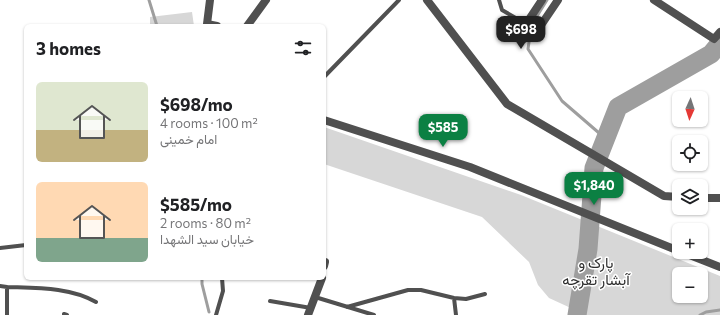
<!DOCTYPE html>
<html lang="en">
<head>
<meta charset="utf-8">
<style>
	body { margin:0; font-family:Commissioner,Vazirmatn,sans-serif; background:#f6f6f6; color:#202124; height:100vh; display:flex; flex-direction:column; font-size:15px; white-space:nowrap }
	* { box-sizing:border-box; margin:0 }
	p { font-size:13px; color:#757577 }
	.icon { flex:none; width:22px; height:22px; fill:none; stroke:currentColor; stroke-width:2; stroke-linecap:round; stroke-linejoin:round }
	.map { position:relative; flex:1; overflow:hidden }
	.side { position:absolute; left:24px; top:24px; width:302px; height:256px; display:flex; flex-direction:column; background:#fff; border-radius:6px; box-shadow:0 1px 3px #0004 }
	.side>* { flex:none }
	.needle { width:26px; rotate:183deg }
	.tools { position:absolute; left:672px; top:91px; display:grid; gap:8px }
	.tools a { display:grid; place-items:center; width:36px; height:36px; border-radius:6px; background:#fff; box-shadow:0 1px 3px #0004; font-size:20px }
	.price { position:absolute; translate:-50% -34px; padding:0 9px; border-radius:8px; background:#0b8043; color:#fff; font-size:13px; line-height:26px; filter:drop-shadow(0 1px 2px #0008) }
	.price::after { content:''; position:absolute; left:50%; top:24px; width:12px; height:9px; margin-left:-6px; background:inherit; clip-path:polygon(0 0,100% 0,50% 100%) }
	.price.active { background:#222; color:#fff }
	ul { padding:0; list-style:none }
	li { display:flex; align-items:center; gap:12px; height:100px; padding:0 12px }
	li span { display:grid; place-items:center; flex:none; width:112px; height:80px; border-radius:6px; color:#555 }
	li>.icon { margin-inline-start:auto }
	span .icon { width:48px; height:48px; fill:#fffc; stroke-width:1 }
	li b { font-size:17px }
	h2 { display:flex; justify-content:space-between; align-items:center; height:48px; padding:0 12px; font-size:17px }
	.map>svg:first-child { display:block }
	.green { fill:#d7d7d7; fill-rule:evenodd }
	.lines { fill:none; stroke-linecap:round; stroke-linejoin:round }
	.stream { stroke:#9e9e9e; stroke-width:3 }
	.river { stroke:#9e9e9e; stroke-width:19 }
	.service { stroke:#505050; stroke-width:4 }
	.minor { stroke:#505050; stroke-width:8 }
	.tertiary { stroke:#505050; stroke-width:8 }
	.labels { text-anchor:middle; stroke-width:3; stroke-linejoin:round; paint-order:stroke }
	.park-label { font-size:15px; fill:#2e2e2e; stroke:#fff }
</style>
</head>
<body>
<div class="map">
<svg width="720" height="315" viewBox="0 0 720 315">
	<rect width="100%" height="100%" fill="#fff"/>
	<path class="green" d="M192,12l2,14h-44v-9z
		M324,127l197,68 199,81v39h-134l-37,-17 -11,-13 -9,-23 -47,-45 -158,-53zM679,274h22v22h-22z"/>
	<g class="lines">
		<path class="stream" d="M149,0l8,26
			M532,29l2,-8 13,-21
			M529,42l-1,7 34,52 44,38
			M202,278v6l7,28
			M700,315l6,-3 14,-2"/>
		<path class="river" d="M577,315l11,-66 6,-81 24,-61 93,-53 9,-11"/>
		<path class="service" d="M499,0l3,10 24,14
			M324,77l75,-77
			M0,248l26,-3
			M0,286l7,1
			M315,297l59,18
			M454,298l2,17
			M270,301l41,7
			M347,307l61,-17h13l33,8 12,1 19,-5
			M64,314l3,1
			M7,315v-28c30,1 63,0 89,15
			M216,315l7,-24 -1,-13"/>
		<path class="minor" d="M210,0l-3,24 10,2
			M542,0l-16,24 -5,16 14,-6 23,-34
			M654,0l60,39 6,-7
			M247,26l19,-26
			M324,120l146,47 209,84
			M682,252l38,15
			M324,266l1,-4
			M308,315l14,-37"/>
		<path class="tertiary" d="M427,0l80,104 157,92 15,1
			M701,198h19"/>
	</g>
	<g class="labels">
		<g class="park-label">
			<text x="596" y="268">پارک و<tspan x="596" dy="17">آبشار تقرچه</tspan></text>
		</g>
	</g>
</svg>
<div class="tools">
<a><svg class="needle" viewBox="-14 -14 28 28"><path d="M0-13l5 13h-10z" fill="#e53935"/><path d="M0 13l5-13h-10z" fill="#757577"/></svg></a>
<a><svg class="icon" aria-label="locate" viewBox="0 0 24 24"><circle cx="12" cy="12" r="6"/><path d="M12 2v4M12 18v4M2 12h4M18 12h4"/></svg></a>
<a><svg class="icon" aria-label="layers" viewBox="0 0 24 24"><path d="M12 4l9 5-9 5-9-5zM3 14l9 5 9-5"/></svg></a>
<a>+</a>
<a>−</a>
</div>
<b class="price active" style="left:521px;top:50px">$698</b>
<b class="price" style="left:443px;top:148px">$585</b>
<b class="price" style="left:594px;top:206px">$1,840</b>
<section class="side">
<h2>3 homes<svg class="icon" aria-label="filters" viewBox="0 0 24 24"><path d="M4 7h16M4 17h16"/><circle cx="9" cy="7" r="2"/><circle cx="15" cy="17" r="2"/></svg></h2>
<ul>
<li><span style="background:linear-gradient(#dfe7d0 60%,#c2b280 0)"><svg class="icon" aria-label="home" viewBox="0 0 24 24"><path d="M3 11l9-7 9 7M6 9v11h12V9"/></svg></span><div><b>$698/mo</b><p>4 rooms · 100 m²</p><p>امام خمینی</p></div></li>
<li><span style="background:linear-gradient(#ffd9b3 70%,#7fa58c 0)"><svg class="icon" aria-label="home" viewBox="0 0 24 24"><path d="M3 11l9-7 9 7M6 9v11h12V9"/></svg></span><div><b>$585/mo</b><p>2 rooms · 80 m²</p><p>خیابان سید الشهدا</p></div></li>
</ul>
</section>
</div>
</body>
</html>
